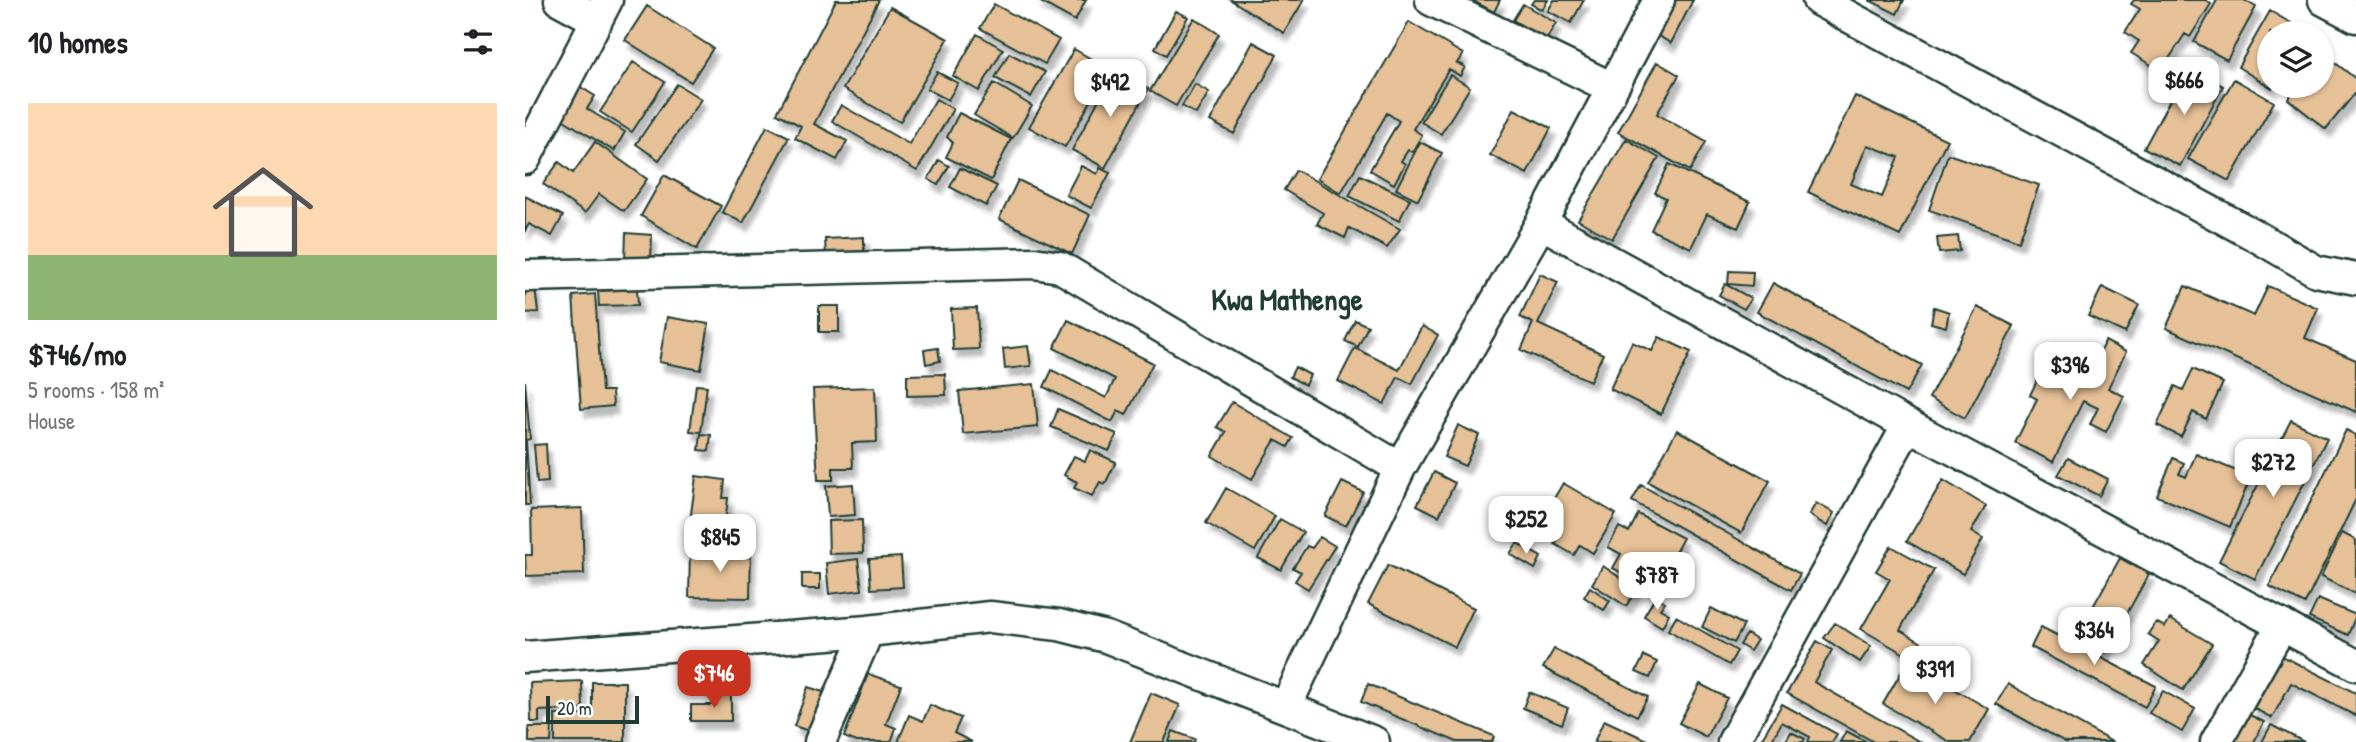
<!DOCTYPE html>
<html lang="en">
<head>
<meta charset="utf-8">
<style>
	body { margin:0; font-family:"Patrick Hand",sans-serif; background:#f6f6f6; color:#202124; height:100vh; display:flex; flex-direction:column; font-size:26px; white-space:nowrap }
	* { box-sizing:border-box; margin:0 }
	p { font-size:23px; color:#757577 }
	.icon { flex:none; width:38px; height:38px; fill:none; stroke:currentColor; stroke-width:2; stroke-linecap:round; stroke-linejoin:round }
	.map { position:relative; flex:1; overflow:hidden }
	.side { display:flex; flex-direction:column; background:#fff; width:525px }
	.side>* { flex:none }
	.buttons { position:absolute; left:1732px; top:21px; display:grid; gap:14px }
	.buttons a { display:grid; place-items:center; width:77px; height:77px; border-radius:50%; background:#fff; box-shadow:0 2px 5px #0004; font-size:35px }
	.scale { position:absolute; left:21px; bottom:18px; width:93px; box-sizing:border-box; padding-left:7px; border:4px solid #1f3d34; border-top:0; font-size:19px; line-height:24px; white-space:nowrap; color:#1f3d34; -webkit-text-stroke:5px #fff; paint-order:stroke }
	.price { position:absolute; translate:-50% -60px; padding:0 16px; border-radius:14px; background:#fff; color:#222; font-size:23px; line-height:46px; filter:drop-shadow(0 2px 4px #0008) }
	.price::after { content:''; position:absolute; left:50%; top:42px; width:21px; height:16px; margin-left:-10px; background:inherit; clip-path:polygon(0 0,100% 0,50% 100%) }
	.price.on { background:#c8321e; color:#fff }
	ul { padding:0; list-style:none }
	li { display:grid; align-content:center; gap:14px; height:371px; padding:0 28px }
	li span { display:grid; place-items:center; height:217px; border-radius:0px; color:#555 }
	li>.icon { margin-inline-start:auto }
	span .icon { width:126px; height:126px; fill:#fffc; stroke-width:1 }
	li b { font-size:30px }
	h2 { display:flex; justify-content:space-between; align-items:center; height:84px; padding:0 28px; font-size:30px }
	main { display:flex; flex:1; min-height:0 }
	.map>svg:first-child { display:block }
	.building { fill:#e6c096; stroke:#1f3d34; stroke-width:2; fill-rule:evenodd; filter:url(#shadow) }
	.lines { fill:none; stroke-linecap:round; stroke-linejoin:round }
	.minor-casing { stroke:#1f3d34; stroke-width:35 }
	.minor { stroke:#fff; stroke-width:30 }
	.labels { text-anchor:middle; stroke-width:5; stroke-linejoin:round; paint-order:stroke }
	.quarter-label { font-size:30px; font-weight:bold; fill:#1f3d34; stroke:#fff }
</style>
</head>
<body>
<main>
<section class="side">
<h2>10 homes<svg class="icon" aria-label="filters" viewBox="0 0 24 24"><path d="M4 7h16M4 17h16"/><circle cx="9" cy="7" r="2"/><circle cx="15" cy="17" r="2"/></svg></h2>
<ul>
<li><span style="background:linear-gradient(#ffd9b3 70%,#8fb573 0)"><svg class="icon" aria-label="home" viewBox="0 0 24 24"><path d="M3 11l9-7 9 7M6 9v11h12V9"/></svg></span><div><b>$746/mo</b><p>5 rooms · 158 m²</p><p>House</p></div></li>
</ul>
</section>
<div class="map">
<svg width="1831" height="742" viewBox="0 0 1831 742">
	<defs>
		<filter id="shadow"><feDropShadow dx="4.5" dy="8" stdDeviation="2" flood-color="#0004"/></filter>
	</defs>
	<rect width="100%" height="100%" fill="#fff"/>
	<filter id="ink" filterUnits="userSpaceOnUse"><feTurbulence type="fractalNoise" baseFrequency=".0143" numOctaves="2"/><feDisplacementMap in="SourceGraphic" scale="14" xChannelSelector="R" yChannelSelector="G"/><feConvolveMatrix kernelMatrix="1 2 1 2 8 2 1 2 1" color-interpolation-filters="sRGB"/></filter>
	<g filter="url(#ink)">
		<path class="building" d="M311,0h43l-65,124 33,17 -10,19 -42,-22 6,-12 -24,-13z
			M512,0h49l-11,21z
			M706,0h73l-20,33z
			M946,0h29l-6,12z
			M1009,0h14l-6,10 -11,-6z
			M1029,0h30l-13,23 -23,-12z
			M1148,0h20l-22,43 -16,-9z
			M1344,0h35l-7,14z
			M1609,0h72l5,4 -21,33 -5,-3 -24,37 -30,-18 8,-12 -14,-9 15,-23 -9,-5z
			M1692,0h27l12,7 -29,53 -33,-18z
			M469,4l65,36 -14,24 -65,-36z
			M998,4l33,19 -10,17 -33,-20z
			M122,6l66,42 -22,34 -66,-42z
			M365,7l58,32 -48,83 -57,-33z
			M651,11l12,6 -22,38 -11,-7z
			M1745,11l35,20 -1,2h-34v53h3l-1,2 -34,-21z
			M669,18l25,16 -43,72 -26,-15z
			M884,22l54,32 -6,9 8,4 -5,9 -11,-7 -36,60 9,6 -10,17 -4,-2 -7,11 4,3 -11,20 -24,-14 29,-49 -12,-8 -46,80 -24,-14z
			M452,34l26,15 -24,42 -26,-15z
			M728,42l24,13 -43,79 -24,-13z
			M549,49l35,20 -44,78 -36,-20z
			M484,53l36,19 -14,25 -36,-19z
			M1799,54l32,25v13l-30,37 -38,-30 10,-13h24v-30z
			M108,62l32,20 -33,50 -32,-20z
			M1132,62l22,13 -22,39 49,28 -16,29 -72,-39z
			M1663,67l35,19 -43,80 -36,-18z
			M589,71l34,18 -43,79 -33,-18z
			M412,72l21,11 -10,17 -21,-11z
			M925,75l20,12 -29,47 -20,-12z
			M1709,79l40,23 -45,79 -41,-22z
			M469,83l38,23 -19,32 -39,-23z
			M152,84l24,15 -42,61 -23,-16z
			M670,84l14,8 -13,22 -14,-8z
			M54,86l16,10 -8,13 38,23 -11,19 -55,-34z
			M1330,96l92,44 -47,96 -92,-44zM1342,145l32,12 -17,40 -31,-13z
			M411,99l17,10 -36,62 -85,-50 9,-16 68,39z
			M989,109l37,19 -24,46 -37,-19z
			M434,113l52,26 -20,41 -45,-23 7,-14 -6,-6z
			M242,126l22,11 -46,86 -21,-11z
			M1101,139l33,19 -47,81 -34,-19z
			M70,142l52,37 -23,32 -25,-17 -14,19 -42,-29 16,-22 14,11z
			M895,142l22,11 -24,47 -22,-11z
			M1423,154l91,31 -20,56 -90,-31z
			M414,160l10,6 -11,19 -10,-6z
			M1144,164l81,38 -12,26 -31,-14 -16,34 -40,-18 15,-32 -11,-5z
			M556,166l16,8 3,-6 10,5 -19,35 -25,-13z
			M435,168l37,18 -11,20 -36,-19z
			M771,170l104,59 -13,19 -38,-20 -4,10 -28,-14 6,-11 -39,-23z
			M139,175l57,31 -24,43 -56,-33z
			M835,175l50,24 -11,22 -50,-25z
			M493,180l72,35 -18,39 -73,-35z
			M0,196l38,20 -11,20 -23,-12 -4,7z
			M101,233l26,2 -1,26 -26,-2z
			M1433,236l2,15 -21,2 -2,-15z
			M339,237v22l-38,1 -1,-21z
			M1204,271l24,1 -1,14 -24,-2z
			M1015,274l18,8 -20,42 65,30 -13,27 -69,-31 12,-27 -13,-6z
			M1248,283l149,82 -16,28 -149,-81z
			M1200,284l26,14 -7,11 -25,-14z
			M1660,286l69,30 14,-30 50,22 -13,30 51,22v52l-190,-84z
			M10,287l3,25 -13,1v-25z
			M1577,287l37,18 -14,28 -37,-17z
			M112,289l1,16 -39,1 -1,-15z
			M70,294l7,97h10l1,15 -32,3 -8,-113z
			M294,306h20v26h-20z
			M1409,307l15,5 -3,15 -15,-4z
			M1452,307l37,19 -49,92 -36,-20z
			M452,308l2,41 -26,1 -2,-41z
			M142,317l42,7 -8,46 -42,-8z
			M543,320l85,43 -27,52 -8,-4 -6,11 -68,-35 8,-17 54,28 9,-19 -61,-31z
			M830,320l13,6 -10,21 -13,-6z
			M897,326l16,9 -26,49 -14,-7 -14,27 -46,-23 17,-33 44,22z
			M1134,337l32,15 -30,62 -51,-25 22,-47 20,9z
			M1580,341l21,11 -18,36 16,8 -18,36 -16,-8 8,-16 -15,-7 -30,61 -38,-19 22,-44 -7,-4 17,-35 39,19z
			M503,346l3,20 -26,3 -2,-20z
			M413,348l2,13 -14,3 -2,-14z
			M770,367l15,8 -5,10 -15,-8z
			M1668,369l30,14 -17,36 -13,-7 -12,25 -24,-12 18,-39 8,4z
			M420,374l1,21 -39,1v-21z
			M0,381l5,58 -4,1 4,65h-5z
			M509,384l4,43 -75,7 -4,-43z
			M171,385l11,1 -6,46 -11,-1z
			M350,387l2,55 -25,1 1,25h-20v12h-15l-5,-91z
			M707,402l61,36 -5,9 -13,-7 -23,39 -40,-23 14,-24 -9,-5z
			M533,409l59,25 -8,17 -58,-24z
			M1766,420l36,18 -72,141 -36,-18z
			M933,425l21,10 -14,31 -21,-9z
			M1152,430l93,51 -29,52 -93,-51z
			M1821,430l10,5v64l-51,105 -36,-18z
			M176,434l10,1 -2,16 -10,-1z
			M21,444l2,38 -11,1 -3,-38z
			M565,450l26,12 -11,22 -5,-2 -8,14 -18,-8 3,-6 -13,-7 10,-19 11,5z
			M1671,454l55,23 -21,50 -73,-31 16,-38 11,5 -5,11 7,3z
			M1543,458l40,21 -9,17 -41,-21z
			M909,472l21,11 -16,33 -22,-11z
			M171,476l29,4 -2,18h5l-6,50 -35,-4z
			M1418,480l43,26 -15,26 12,7 -20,35 -56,-33z
			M817,482l21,10 -17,34 -21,-10z
			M1038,483l53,31 -23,39 -13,-8 -6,10 -19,-11 5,-9 -20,-13z
			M328,484l2,31 -27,2 -2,-31z
			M1116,485l159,89 -9,16 -159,-89z
			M701,488l49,28 -20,35 -49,-28z
			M1291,503l18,10 -7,13 -18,-11z
			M57,508l2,66 -58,2 -1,-21h7l-1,-45z
			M1113,514l45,24 -29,53 -41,-23 8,-14 -13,-7 11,-20 10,5z
			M755,519l23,13 -22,38 -23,-12z
			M337,520l1,33 -34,1 -1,-33z
			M1817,533l14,7v54l-35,-17z
			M795,537l15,9 -27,43 -13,-8 6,-9 -8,-4 14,-22 5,2z
			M992,543l24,14 -6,12 -25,-15z
			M1366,546l43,24 -34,60 44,26 -10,15 -73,-42 29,-50 -14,-8z
			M165,550h61l-1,48 -61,-1z
			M376,557l2,30 -32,2 -2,-30z
			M1595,558l29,16 -44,79 -22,-12 9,-16 -7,-4z
			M333,559l4,31 -33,4 -3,-31z
			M863,565l86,43 -19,39 -87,-43z
			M1078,566l34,23 -11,17 -34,-22z
			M277,574h18v15h-18z
			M1065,587l20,14 -6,9 -20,-13z
			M1131,596l9,6 -5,7 9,5 -7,13 -18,-11z
			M1793,599l38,16 -8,20 -39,-17z
			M1186,608l33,17 -10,18 -32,-16z
			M1151,616l61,35 -8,14 -61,-35z
			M1645,619l42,25 -29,46 -39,-25 15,-24 -11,-7 8,-12 9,5z
			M1310,623l36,23 -11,16 -36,-24z
			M1516,627l115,59 -11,21 -114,-60z
			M1222,634l10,6 -7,11 -10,-6z
			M1292,641l15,9 -18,32 106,60h-46l-87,-49z
			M1029,649l94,48 -11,19 -94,-48z
			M1753,654l78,39v23l-65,-33 -19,35 -21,-11z
			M1119,656l13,6 -7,16 -14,-6z
			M1382,662l82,47 -19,33h-20l-67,-38z
			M343,674l33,11 -15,39 10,4 -5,14h-34l-13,-5z
			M57,681l1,28 -44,2v11h-8l-1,-39z
			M67,682h33v60h-70v-27h37z
			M843,684l126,52 -2,6h-35l-96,-40z
			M1175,684l27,14 -21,39 -27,-14z
			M1483,684l104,58h-47l-69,-38z
			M283,687l18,6 -14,39 -18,-6z
			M1638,691l32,18 -13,23 -33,-19z
			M1004,692l39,16 -6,16 -39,-16z
			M626,693l29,12 -16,37h-34z
			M190,694h16v27h-40v-16h25z
			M1257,704l55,30 -5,8h-24l2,-5 -28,-15 -11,20 -9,-4z
			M405,705l31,13 -7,15 18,9h-74l11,-27 14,6z
			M1721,713l18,9 -10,20h-22z
			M1079,720l47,22h-57z
			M1746,725l33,17h-42z
			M4,727h23l-1,15h-22z
			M648,731l22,8 -1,3h-25z
			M1321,731l21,11h-27z
			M1266,732l14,7 -2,3h-18z"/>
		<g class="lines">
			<defs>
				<path id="minor" d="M35,0l37,20
					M906,0l181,88
					M1293,0l438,236 60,35 40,8
					M1799,0l32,17
					M0,159l82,-159
					M1016,223l367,202 448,240
					M0,276l509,-13 26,4 340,201
					M0,657l343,-26 122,-14 69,8 47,12 268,105
					M761,706l114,-238 141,-245 118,-223
					M295,742l48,-111
					M1208,742l175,-317
					M1691,742l66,-117"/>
			</defs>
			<use href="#minor" class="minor-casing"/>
			<use href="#minor" class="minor"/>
		</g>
	</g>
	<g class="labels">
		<g class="quarter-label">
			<text x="762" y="310">Kwa Mathenge</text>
		</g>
	</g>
</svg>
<div class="buttons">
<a><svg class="icon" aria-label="layers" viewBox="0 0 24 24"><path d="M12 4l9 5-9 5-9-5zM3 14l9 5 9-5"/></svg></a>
</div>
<div class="scale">20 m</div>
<b class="price" style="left:1659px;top:117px">$666</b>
<b class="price" style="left:585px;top:119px">$492</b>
<b class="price" style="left:1545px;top:402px">$396</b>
<b class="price" style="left:1748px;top:499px">$272</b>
<b class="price" style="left:1001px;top:556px">$252</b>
<b class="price" style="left:195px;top:574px">$845</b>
<b class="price" style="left:1132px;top:612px">$787</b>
<b class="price" style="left:1569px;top:667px">$364</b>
<b class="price" style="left:1410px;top:706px">$391</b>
<b class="price on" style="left:189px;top:710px">$746</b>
</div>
</main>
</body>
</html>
